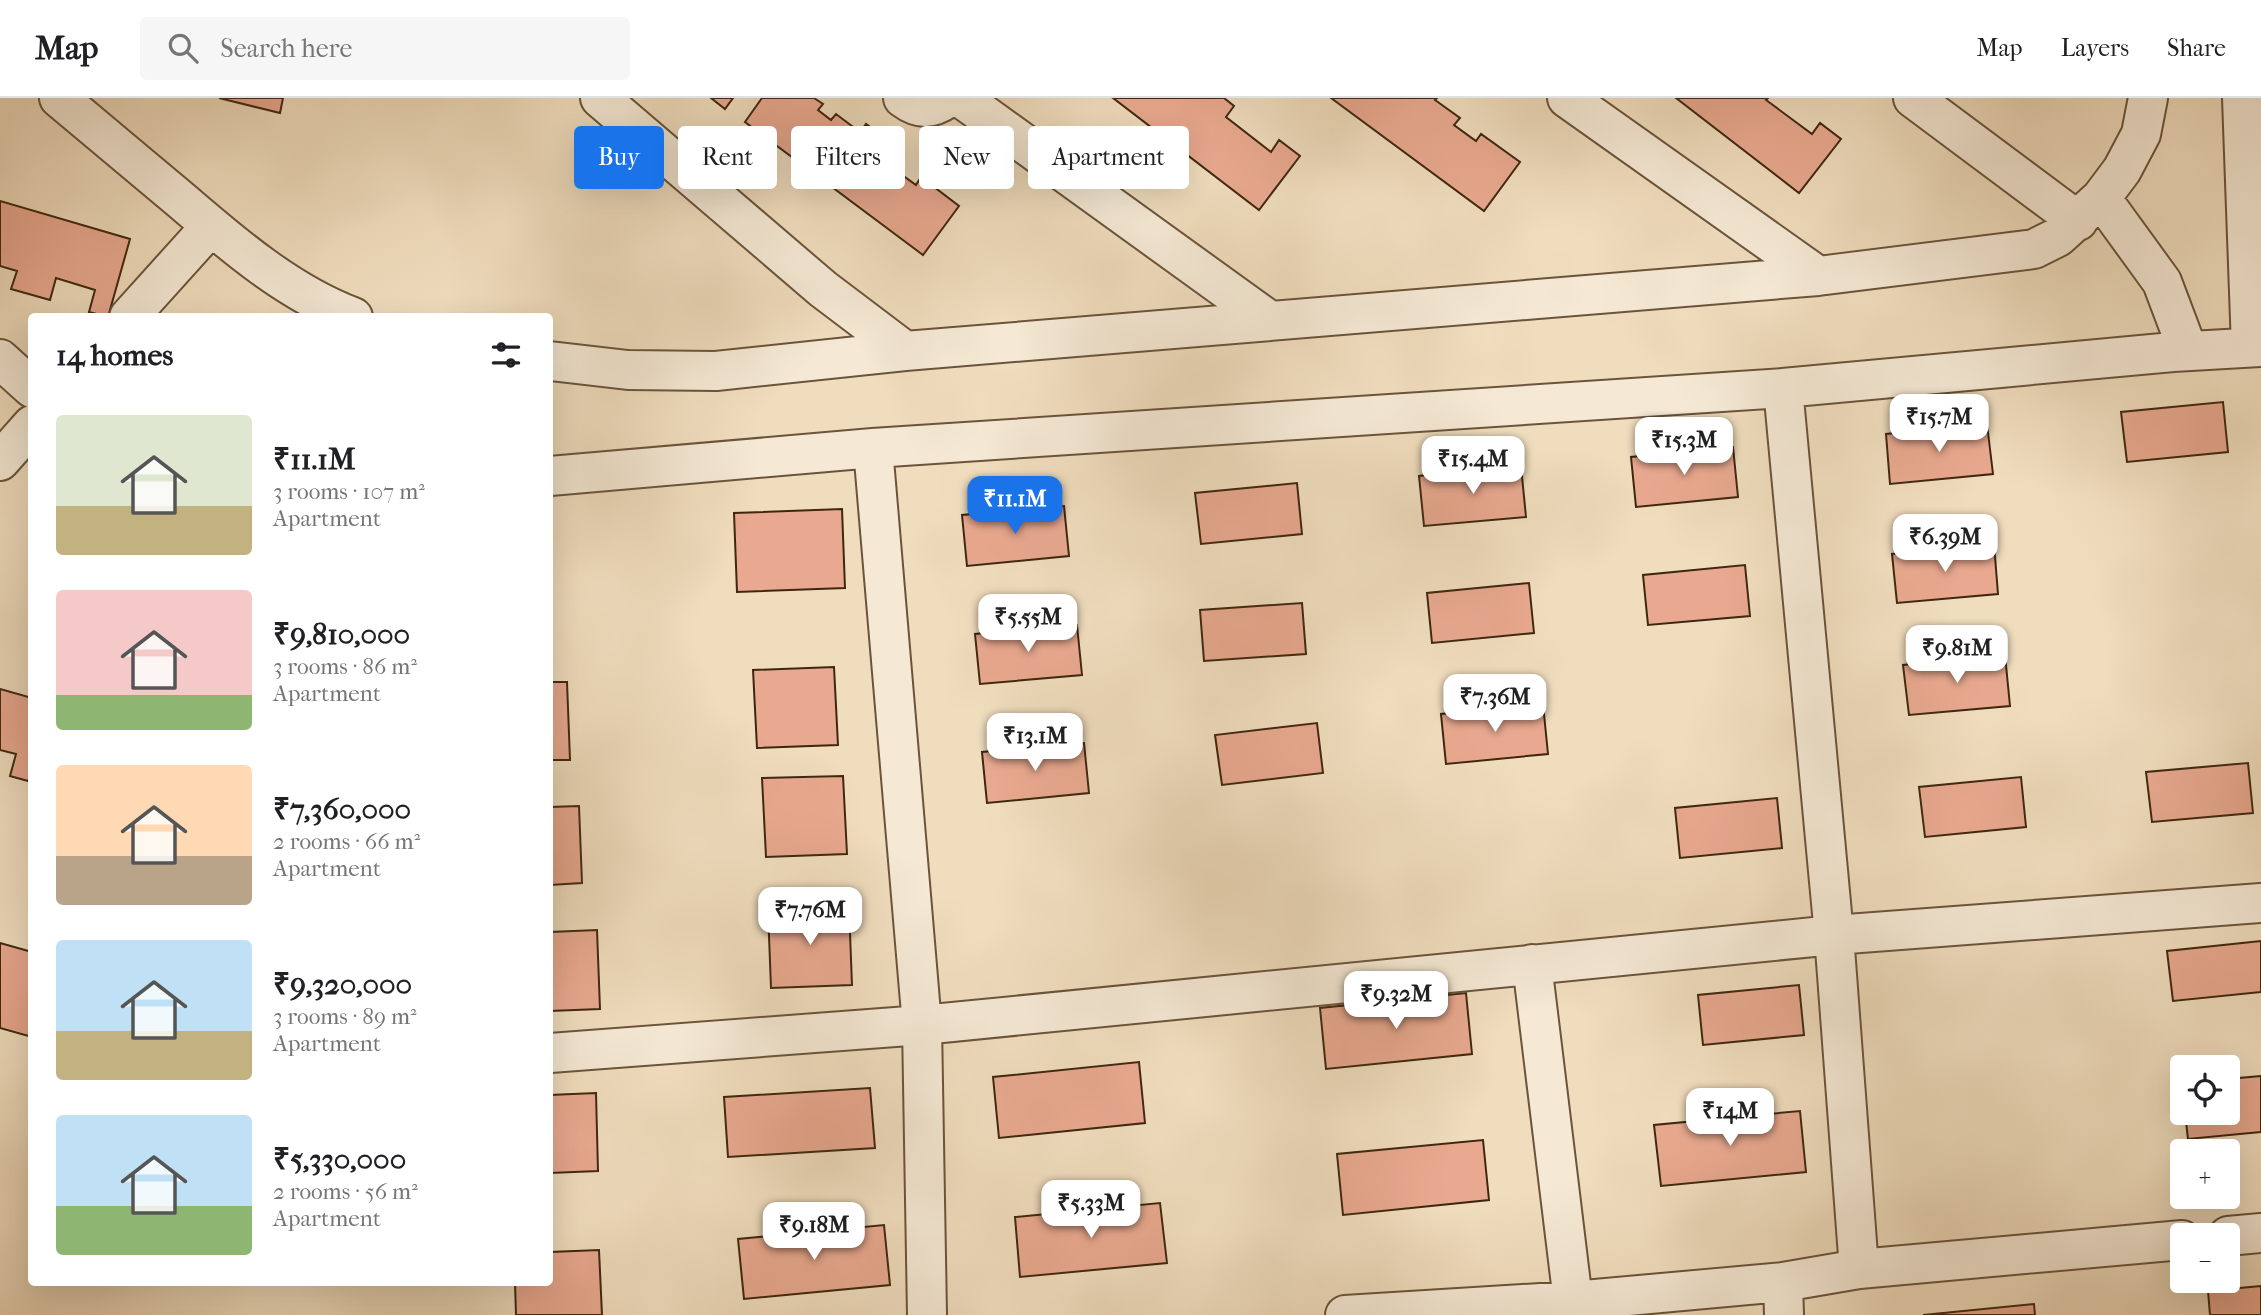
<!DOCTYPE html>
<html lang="en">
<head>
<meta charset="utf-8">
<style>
	body { margin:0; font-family:"IM FELL French Canon",serif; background:#f6f6f6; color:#202124; height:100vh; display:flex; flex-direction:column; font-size:26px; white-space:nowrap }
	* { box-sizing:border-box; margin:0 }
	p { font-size:23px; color:#757577 }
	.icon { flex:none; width:38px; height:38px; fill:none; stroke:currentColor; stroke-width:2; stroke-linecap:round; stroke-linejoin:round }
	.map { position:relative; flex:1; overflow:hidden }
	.drawer { position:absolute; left:28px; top:215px; width:525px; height:973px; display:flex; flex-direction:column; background:#fff; border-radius:7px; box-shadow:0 7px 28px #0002 }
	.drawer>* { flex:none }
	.top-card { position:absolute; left:574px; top:28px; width:665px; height:63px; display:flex; gap:14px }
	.tools { position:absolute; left:2170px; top:957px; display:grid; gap:14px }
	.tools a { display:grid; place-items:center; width:70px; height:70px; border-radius:7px; background:#fff; box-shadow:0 7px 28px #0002; font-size:35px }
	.price { position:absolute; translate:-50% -60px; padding:0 16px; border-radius:14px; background:#fff; color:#222; font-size:23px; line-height:46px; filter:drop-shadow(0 2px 4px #0008) }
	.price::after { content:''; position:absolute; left:50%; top:42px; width:21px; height:16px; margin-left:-10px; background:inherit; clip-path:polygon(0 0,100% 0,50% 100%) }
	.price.selected { background:#1a73e8; color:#fff }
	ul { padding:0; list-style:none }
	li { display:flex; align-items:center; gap:21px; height:175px; padding:0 28px }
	li span { display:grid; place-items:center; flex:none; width:196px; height:140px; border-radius:7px; color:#555 }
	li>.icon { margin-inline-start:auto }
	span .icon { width:84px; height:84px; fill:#fffc; stroke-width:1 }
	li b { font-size:30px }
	h2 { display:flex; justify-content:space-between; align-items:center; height:84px; padding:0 28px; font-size:30px }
	.pill { padding:0 24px; border-radius:7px; background:#fff; box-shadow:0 7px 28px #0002; font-size:24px; line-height:63px }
	.pill.selected { background:#1a73e8; color:#fff }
	header { display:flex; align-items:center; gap:42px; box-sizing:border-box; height:98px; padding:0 35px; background:#fff; border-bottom:2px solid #e0e0e0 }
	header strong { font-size:33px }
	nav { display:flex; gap:38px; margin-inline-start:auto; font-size:24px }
	.search { width:490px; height:63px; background:#f6f6f6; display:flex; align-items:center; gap:18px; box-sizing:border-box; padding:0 24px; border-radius:7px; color:#757577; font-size:26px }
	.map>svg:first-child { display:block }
	.building { fill:#e9a990; stroke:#3f270f; stroke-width:2 }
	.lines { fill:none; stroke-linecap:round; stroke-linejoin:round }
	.street-casing { stroke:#6b543b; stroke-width:42 }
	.street { stroke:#f5e9d5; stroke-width:38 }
</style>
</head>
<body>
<header>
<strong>Map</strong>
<div class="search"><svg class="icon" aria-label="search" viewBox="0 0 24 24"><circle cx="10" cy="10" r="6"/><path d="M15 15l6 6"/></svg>Search here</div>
<nav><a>Map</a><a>Layers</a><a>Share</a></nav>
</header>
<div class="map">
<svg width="2261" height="1217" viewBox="0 0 2261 1217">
	<rect width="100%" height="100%" fill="#f0ddbe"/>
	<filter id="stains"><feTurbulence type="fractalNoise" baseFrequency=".00286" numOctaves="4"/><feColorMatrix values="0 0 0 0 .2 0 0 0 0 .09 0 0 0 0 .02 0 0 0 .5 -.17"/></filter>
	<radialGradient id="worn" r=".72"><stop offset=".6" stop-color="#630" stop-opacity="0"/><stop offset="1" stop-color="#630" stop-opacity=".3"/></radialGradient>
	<path class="building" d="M219,0h64l-3,15z
		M711,0h22l-8,11z
		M762,0h52l9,6 -5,6 13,10 5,-6 24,18 6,-8 15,11 -6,8 24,18 -5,8 22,16 5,-8 38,29 -36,49 -178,-133z
		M1113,0h111l10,8 -8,11 45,35 8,-12 21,16 -41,54z
		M1331,0h106l-2,2 25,18 -6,7 22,16 5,-7 39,28 -36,49z
		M1676,0h92l-2,2 46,34 8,-11 21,16 -42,54z
		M0,103l130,38 -22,78 -19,-5 6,-22 -39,-12 -6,22 -39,-11 6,-18 -17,-5z
		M2223,304l5,50 -101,10 -6,-50z
		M1987,326l6,50 -103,10 -4,-50z
		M1733,349l5,50 -102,10 -5,-50z
		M1521,368l5,51 -102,9 -5,-50z
		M1297,385l5,51 -101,10 -6,-51z
		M1064,408l5,50 -102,10 -5,-51z
		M842,411l3,79 -108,4 -3,-79z
		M1994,446l4,50 -101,9 -5,-49z
		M1745,467l5,51 -102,9 -5,-50z
		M1529,485l5,50 -102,10 -5,-50z
		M1302,505l4,51 -102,7 -4,-51z
		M1077,527l5,50 -102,9 -5,-50z
		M2005,557l5,51 -101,9 -6,-50z
		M834,569l4,78 -81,3 -4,-78z
		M550,584h17l3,78h-20z
		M0,591l32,9v72l-4,11 -18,-5 6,-22 -16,-4z
		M1543,606l5,50 -102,10 -5,-50z
		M1317,625l6,50 -101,12 -7,-50z
		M1084,645l5,50 -102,10 -5,-51z
		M2248,665l5,50 -101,9 -6,-50z
		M843,678l4,78 -81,3 -4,-79z
		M2021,679l5,50 -101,10 -6,-50z
		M1777,700l5,50 -102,10 -5,-50z
		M579,708l3,77 -32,2v-78z
		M849,809l3,78 -81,3 -3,-78z
		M597,832l3,79 -50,2v-79z
		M2261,843v51l-88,9 -6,-50z
		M0,845l32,9v85l-32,-9z
		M1799,887l5,50 -101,10 -5,-50z
		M1466,895l6,61 -146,15 -6,-61z
		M1139,964l6,61 -146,15 -6,-61z
		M2261,978v56l-73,7 -3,-26h43v-34z
		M870,990l5,60 -147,9 -4,-60z
		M596,995l2,78 -48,2v-78z
		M1800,1013l6,61 -145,14 -7,-61z
		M1483,1042l6,60 -146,15 -6,-61z
		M1160,1105l7,60 -147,14 -5,-60z
		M884,1127l6,60 -146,14 -6,-60z
		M599,1152l3,65h-86l-1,-32h35v-31z
		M2261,1188v29h-51l-2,-24z
		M2034,1206l1,11h-112z"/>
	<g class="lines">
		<defs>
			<path id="street" d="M59,0c41,34 82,69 123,103 51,44 107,92 171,116
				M600,0l223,191 82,62
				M903,0c16,12 28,12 45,0
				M961,0l309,223
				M1567,0l251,178
				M1913,0l165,123
				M2242,0l9,249
				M2101,100l61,84 26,69
				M129,219l82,-91
				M0,261l32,29
				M550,263l78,9 88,1 189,-20 913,-75 216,-27 24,-12 43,-39 21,-28 19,-36 7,-36
				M1783,290l51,547 25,334
				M873,350l49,577 5,290
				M0,363l32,-36
				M550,378l323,-28 910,-60 390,-36 88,-5
				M1532,866l41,337
				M550,955l372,-28 912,-90 427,-32
				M2228,1138l33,-3
				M1783,1184l1,33
				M1345,1217l228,-14 210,-19 76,-13 323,-29"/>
		</defs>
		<use href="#street" class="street-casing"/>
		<use href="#street" class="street"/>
	</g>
	<rect width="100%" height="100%" filter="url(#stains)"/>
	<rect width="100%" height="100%" fill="url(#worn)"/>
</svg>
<div class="tools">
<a><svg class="icon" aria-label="locate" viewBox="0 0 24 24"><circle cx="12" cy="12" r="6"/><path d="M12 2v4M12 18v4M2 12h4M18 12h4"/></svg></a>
<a>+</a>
<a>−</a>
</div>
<b class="price" style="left:1939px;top:356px">₹15.7M</b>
<b class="price" style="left:1684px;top:379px">₹15.3M</b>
<b class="price" style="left:1473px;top:398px">₹15.4M</b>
<b class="price selected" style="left:1015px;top:438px">₹11.1M</b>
<b class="price" style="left:1945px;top:476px">₹6.39M</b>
<b class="price" style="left:1028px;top:556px">₹5.55M</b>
<b class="price" style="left:1957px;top:587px">₹9.81M</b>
<b class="price" style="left:1495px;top:636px">₹7.36M</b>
<b class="price" style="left:1035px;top:675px">₹13.1M</b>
<b class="price" style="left:810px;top:849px">₹7.76M</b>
<b class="price" style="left:1396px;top:933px">₹9.32M</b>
<b class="price" style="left:1730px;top:1050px">₹14M</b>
<b class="price" style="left:1091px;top:1142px">₹5.33M</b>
<b class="price" style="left:814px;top:1164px">₹9.18M</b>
<div class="top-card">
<a class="pill selected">Buy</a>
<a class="pill">Rent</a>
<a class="pill">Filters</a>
<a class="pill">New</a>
<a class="pill">Apartment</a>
</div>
<section class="drawer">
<h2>14 homes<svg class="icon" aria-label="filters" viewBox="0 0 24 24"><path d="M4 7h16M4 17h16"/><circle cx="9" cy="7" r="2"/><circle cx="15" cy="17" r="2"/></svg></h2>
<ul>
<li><span style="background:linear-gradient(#dfe7d0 65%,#c2b280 0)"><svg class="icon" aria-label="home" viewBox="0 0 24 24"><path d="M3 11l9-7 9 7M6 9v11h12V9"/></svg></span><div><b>₹11.1M</b><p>3 rooms · 107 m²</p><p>Apartment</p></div></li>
<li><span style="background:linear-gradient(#f6c9c9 75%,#8fb573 0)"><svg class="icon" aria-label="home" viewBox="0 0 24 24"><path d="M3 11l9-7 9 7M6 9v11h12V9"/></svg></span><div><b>₹9,810,000</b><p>3 rooms · 86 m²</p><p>Apartment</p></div></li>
<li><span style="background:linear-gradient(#ffd9b3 65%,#b9a48a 0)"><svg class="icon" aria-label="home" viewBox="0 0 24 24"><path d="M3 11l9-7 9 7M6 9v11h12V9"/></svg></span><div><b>₹7,360,000</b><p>2 rooms · 66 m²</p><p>Apartment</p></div></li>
<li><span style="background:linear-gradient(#bfe0f5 65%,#c2b280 0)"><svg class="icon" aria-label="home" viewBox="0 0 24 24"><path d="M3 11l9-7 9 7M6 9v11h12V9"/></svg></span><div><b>₹9,320,000</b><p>3 rooms · 89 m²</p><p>Apartment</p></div></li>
<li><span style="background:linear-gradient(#bfe0f5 65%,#8fb573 0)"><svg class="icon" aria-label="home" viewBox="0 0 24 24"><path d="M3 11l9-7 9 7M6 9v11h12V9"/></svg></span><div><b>₹5,330,000</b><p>2 rooms · 56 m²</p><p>Apartment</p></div></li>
</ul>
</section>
</div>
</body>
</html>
